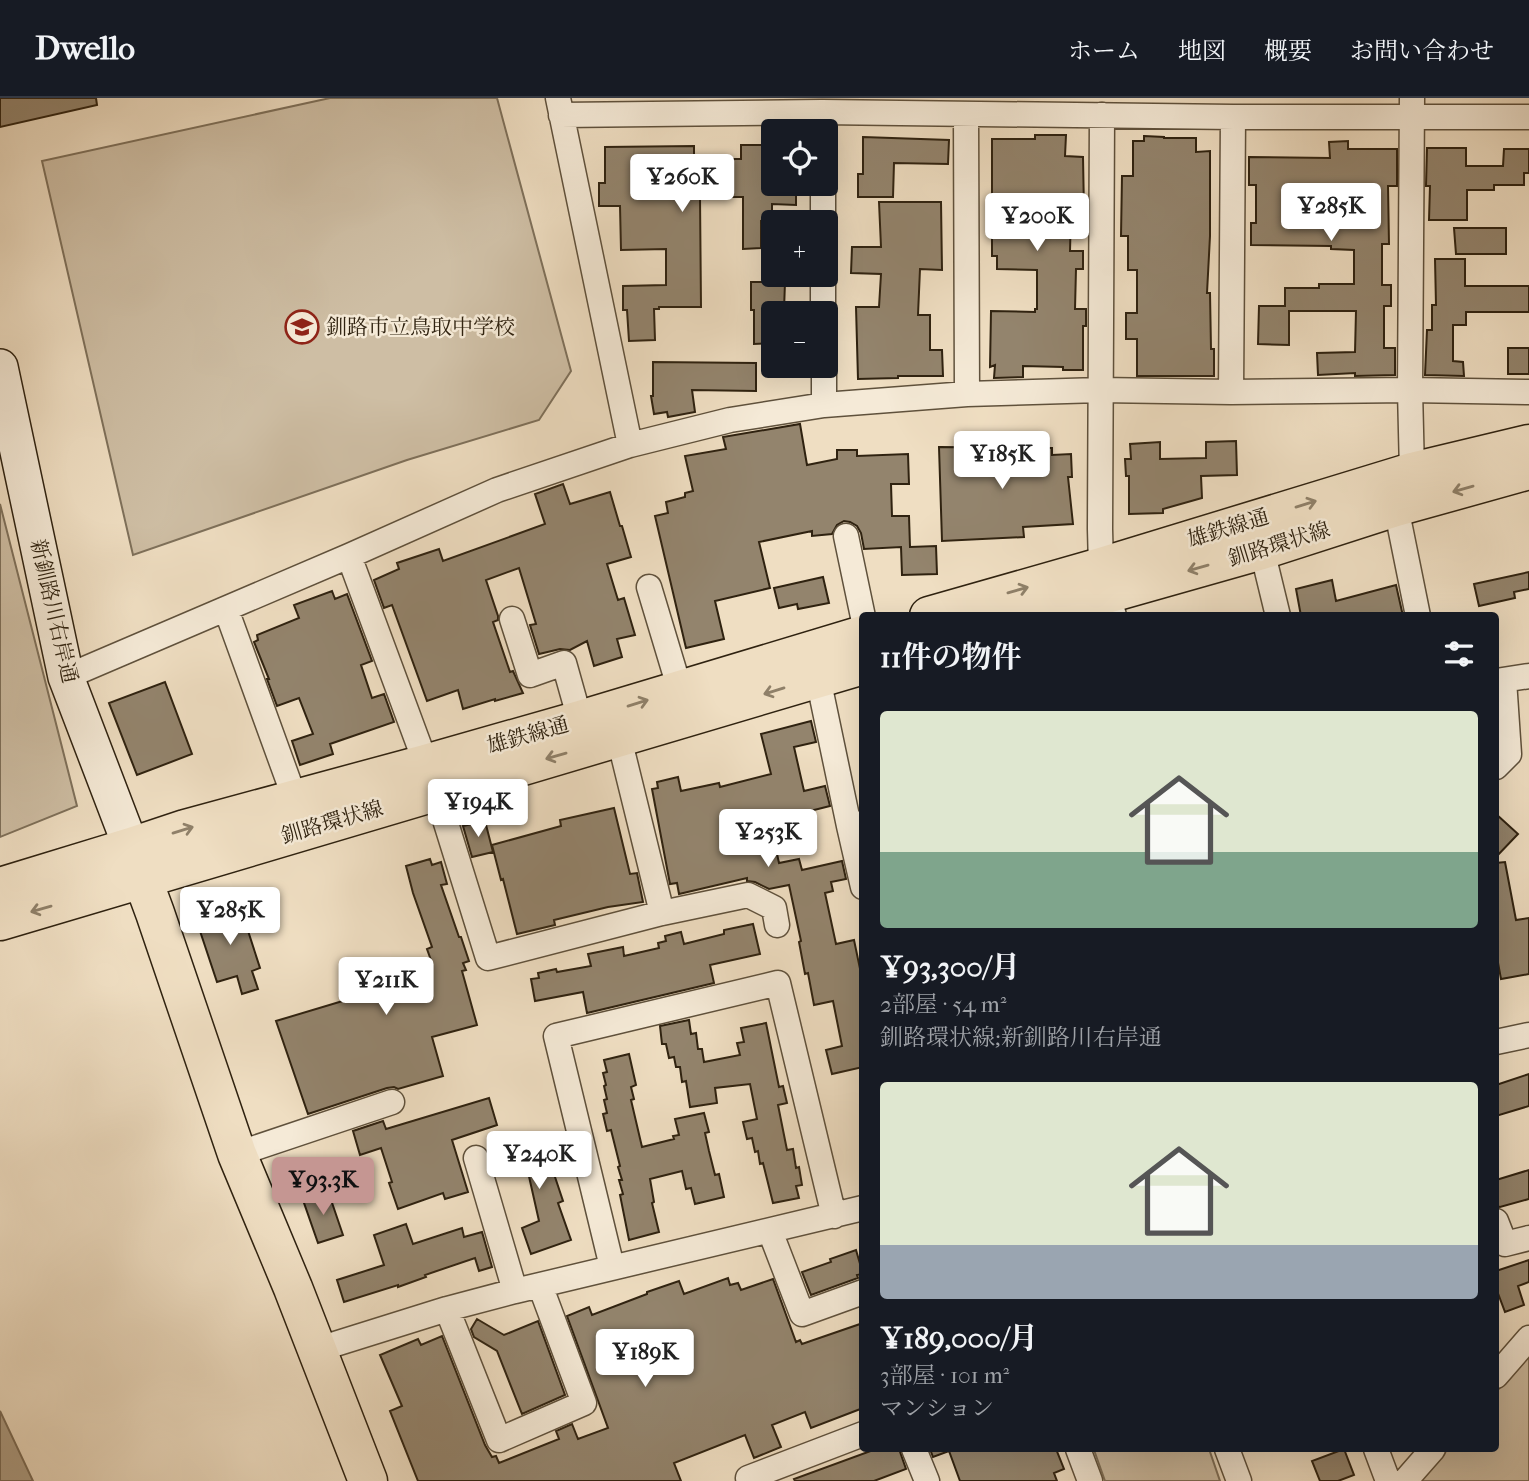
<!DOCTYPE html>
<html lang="ja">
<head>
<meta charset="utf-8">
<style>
	body { margin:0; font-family:"IM FELL French Canon","Noto Serif JP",serif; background:#20242c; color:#f1f3f6; height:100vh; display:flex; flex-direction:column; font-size:26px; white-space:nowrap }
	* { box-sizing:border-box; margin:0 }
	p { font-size:23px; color:#9ea1a6 }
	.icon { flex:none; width:38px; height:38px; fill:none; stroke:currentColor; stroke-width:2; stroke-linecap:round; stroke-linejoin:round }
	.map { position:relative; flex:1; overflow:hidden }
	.side { position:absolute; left:859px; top:514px; width:640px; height:840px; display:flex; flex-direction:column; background:#171b24; border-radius:7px; box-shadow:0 7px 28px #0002 }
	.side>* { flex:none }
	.tools { position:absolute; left:761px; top:21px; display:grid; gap:14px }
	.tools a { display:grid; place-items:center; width:77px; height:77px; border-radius:7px; background:#171b24; box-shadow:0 7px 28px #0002; font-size:35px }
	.price { position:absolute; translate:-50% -60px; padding:0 16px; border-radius:7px; background:#fff; color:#222; font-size:23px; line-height:46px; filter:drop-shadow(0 2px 4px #0008) }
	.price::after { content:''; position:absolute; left:50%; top:42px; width:21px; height:16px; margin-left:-10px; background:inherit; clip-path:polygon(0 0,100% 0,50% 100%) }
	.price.selected { background:#c59692; color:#111 }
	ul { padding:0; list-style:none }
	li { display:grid; align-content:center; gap:14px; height:371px; padding:0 21px }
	li span { display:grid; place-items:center; height:217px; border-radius:7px; color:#555 }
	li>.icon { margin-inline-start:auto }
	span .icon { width:126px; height:126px; fill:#fffc; stroke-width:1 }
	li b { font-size:30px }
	h2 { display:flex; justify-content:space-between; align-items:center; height:84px; padding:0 21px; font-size:30px }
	header { display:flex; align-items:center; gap:42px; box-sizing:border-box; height:98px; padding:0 35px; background:#171b24; border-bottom:2px solid #363941 }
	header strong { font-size:33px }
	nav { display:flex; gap:38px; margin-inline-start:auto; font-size:24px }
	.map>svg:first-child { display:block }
	.green { fill:#cebea4; stroke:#7e705a; stroke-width:2 }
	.water { fill:#ae9e85; stroke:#7b6c56; stroke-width:2 }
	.building { fill:#93846d; stroke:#2f2210; stroke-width:2 }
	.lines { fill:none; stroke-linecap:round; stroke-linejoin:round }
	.street-casing { stroke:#5f513c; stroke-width:27 }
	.secondary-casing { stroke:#2f2210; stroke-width:38 }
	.primary-casing { stroke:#2f2210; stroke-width:41 }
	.street { stroke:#f5ead7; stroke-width:24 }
	.secondary { stroke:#f5ead7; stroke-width:35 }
	.primary { stroke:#efdec2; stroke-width:38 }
	.oneway { stroke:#8f8069 }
	.labels { text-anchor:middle; stroke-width:5; stroke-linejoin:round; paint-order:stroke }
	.poi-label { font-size:21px; fill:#2f2210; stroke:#f5ead7; text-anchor:start }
	.street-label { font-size:21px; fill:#2f2210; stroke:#f5ead7 }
</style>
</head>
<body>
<header>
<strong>Dwello</strong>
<nav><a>ホーム</a><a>地図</a><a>概要</a><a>お問い合わせ</a></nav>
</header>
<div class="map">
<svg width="1529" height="1383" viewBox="0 0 1529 1383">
	<rect width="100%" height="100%" fill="#efdec2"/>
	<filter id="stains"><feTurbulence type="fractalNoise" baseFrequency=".00286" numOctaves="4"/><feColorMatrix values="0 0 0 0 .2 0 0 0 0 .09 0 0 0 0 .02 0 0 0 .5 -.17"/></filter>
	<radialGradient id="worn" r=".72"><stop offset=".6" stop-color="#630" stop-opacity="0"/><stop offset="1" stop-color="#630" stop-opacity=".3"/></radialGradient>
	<path class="green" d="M330,0h167l74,273 -32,49 -132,40 -274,95 -91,-394z
		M0,406l77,302 -77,31z
		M1529,1256v127h-109l28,-32h48v-57z
		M1097,1351h112l11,32h-115l-11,-31z"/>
	<path class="water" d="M0,1313l33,70h-33z"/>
	<path class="building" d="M0,0h96l1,7 -97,22z
		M1035,37h31l-1,21 18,1 1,55h-13l-1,39h13v18h-7l-1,40h11v17h-3v44h-20v-3l-40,-1v11l-29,1 1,-13 -5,2 1,-56 44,1v-3h2v-39l-40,-1v-13h-5v-117h43z
		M1144,38l20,1v1h32v14l14,-1v85l-3,57h3l1,56h3v27h-77v-37h-11v-26h11v-43h-9v-34h-7l1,-60h11v-35h11z
		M863,39l86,3 -1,24 -54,-1 -1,34h-35v-23h5z
		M1348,43v8h49v37h-9l1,58h-7v41h9v21h-7v42h11v27l-40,1v-3l-37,2 -1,-22 38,-1 1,-41h-67v34l-31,-1 1,-38h26v-18h34v-4h35v-34l-23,-1v-3l-80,-1v-22h5v-38h-7v-28l81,1 -1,-16z
		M741,47h33v39h22v21l-24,-1v16l-11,1v27l-18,1v-52h-43l1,110h-42v2h-5l1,31 -26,1 -2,-31h-4v-24l43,-1v-36l-45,1 -1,-44h-21v-23h6v-36l89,-1v13h47z
		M1427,50h39v18h37l1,-17h25v24h-5v12h-30v5h-27v30h-38l1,-34h-4z
		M879,104h62l1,68 -22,-1 -2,46h12v35h12l1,26h-45v2l-40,1 -2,-72h23l2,-33 -30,-1 1,-26h29z
		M1454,130h52v26h-50z
		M1435,161h30v27h64v26h-63v13h-13v36l10,1 1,14 -39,-1 2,-45h5v-25h4z
		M751,184h34l-1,28h-10v33l-20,1v-34h-3z
		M1508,250h21v26h-21z
		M653,264l103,1v28l-64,-1 3,22 -27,5 -1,-5 -13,2 -3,-18h2z
		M800,326l7,41 30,-6v-9h20v6l51,-2 1,30h-18l1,32h17l1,31 26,-1 1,28 -35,1 -1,-28 -37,2 -3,-16 -4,-7 -7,-4 -6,-1 -7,4 -5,9 -20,2v-5l-53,11 11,46 -55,13 9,38 -38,9 -31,-132 13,-3 -2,-11 19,-5v-4l8,-2 -8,-35 41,-7 -3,-12z
		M1236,343l1,34 -36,1 1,22 -39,11v4l-34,1v-38h-3l-1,-17h6l-1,-15 30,-2v17l46,-1v-16z
		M939,349l113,1v7l19,-1 1,23h-4l5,47 -50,3 1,10 -82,4z
		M563,386l7,20 40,-12 10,34h2l9,31 -24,7 11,36 6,-2 11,37 -18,4 5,18 -28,9 -7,-25 -17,9 -10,-1 -21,5 -9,-29 6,-1 -17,-56 -33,12 12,36v4l-5,2 17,50 3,-1 10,22 -28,8v-2l-32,10 -5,-19 -31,11 -35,-96 -8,3 -10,-28 25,-11 -2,-6 42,-14 4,12 102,-37 -10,-30z
		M1529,474v17l-15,3 1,6 -36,8 -5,-22z
		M823,479l6,26 -31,6 -1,-5 -18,4 -5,-20z
		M1332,482l4,21 60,-16 7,31h-102l-5,-27z
		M332,493l3,8 12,-5 25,67 -11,4 11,33 12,-4 10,28 -64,22 3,10 -33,11 -8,-24 21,-7 -14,-36 -22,8 -10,-27h2l-15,-37 4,-2 -1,-5 42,-17 -5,-13z
		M165,584l27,72 -55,21 -28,-72z
		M811,623l5,21 -22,5 10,44 21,-5 5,20 -60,15v1l9,41 20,-4 3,11 40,-9 4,18 -15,3 2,9 -8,2 11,51 18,-4 9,43v84l-31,7 -6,-24 16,-4 -9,-45 -19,4 -6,-32 -3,1 -6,-32 2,-1 -12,-56 -20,4 -14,-7 -8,-1v-3l-68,16 -2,-11 -7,1 -18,-95 6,-1 -1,-6 21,-5 3,14 38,-8 1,4 51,-13 -10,-40z
		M614,710l16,66 7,-1 6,29 -35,5 -54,13 1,5 -38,9 -14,-55 -2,1 -9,-35 69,-19 -1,-6z
		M1496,716l22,20 -22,23z
		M485,723l8,31 -21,5 -9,-31z
		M430,761l2,6 9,-3 6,22 -6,1 18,52h2l8,24 -6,2 3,7 -4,1 15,54 -45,12 11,39 -45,13 -4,-2 -7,1 -79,26 -32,-93 110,-33 -3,-11 49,-14 -5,-14 5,-2 -19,-54 -7,-27z
		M1505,764l11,58 13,-2v56l-28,5 -5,-27v-89z
		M240,808l20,62 -8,3 6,18 -16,5 -5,-18 -20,6 -21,-63z
		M753,826l7,30 -50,11 4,18 -127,30 -4,-21 -48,9 -4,-22 8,-1 -1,-5 18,-4 1,3 34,-6 -3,-12 35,-7 1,9 35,-8 -1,-5 8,-2 -1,-5 16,-4 3,12 40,-10v-4z
		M689,922l2,14 5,-1 2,16h4l2,13 36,-7 -3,-12 7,-1 -3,-14 25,-5 13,64 4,-1 4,17 -9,2 9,45 6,-1 3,19 3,-1 3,18 -6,1 3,12 -26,5 -10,-40 -3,1 -2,-13 -3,1 -3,-14 -5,1 -4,-17 14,-3 -7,-35 -35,4 2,15 -27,4 -4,-26 -4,1 -2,-15h-4l-2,-10 -5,1 -3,-14h-4l-2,-18z
		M629,956l7,31 -5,2 3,12 -3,1 11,47 32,-8 -1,-3 6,-1 -4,-16 29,-6 5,19 -4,1 4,18 6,24 4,-1 5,23 -29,7 -4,-16 -5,1 -4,-18 -32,8 4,23 -2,1 7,29 -30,8 -9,-45 3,-1 -4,-14h3l-4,-13 2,-1 -9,-36 -4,1 -4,-17 4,-1 -3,-13 3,-1 -3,-13 2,-1 -3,-12 4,-1 -3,-12z
		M1529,976v32l-33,10v-31z
		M489,1000l8,27 -45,15 16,52 -23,7 -2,-6 -45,16 -9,-26 3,-1 -11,-34 -21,7 -7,-24 30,-10 3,8z
		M546,1036l8,30 -3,1 12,36 -5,2 13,37 -40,14 -9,-26 17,-7 -11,-49 -13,3 -1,-5 -7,2 -7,-25z
		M1529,1072v29l-29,8 -4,-1v-26z
		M328,1093l15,44 -25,8 -15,-43z
		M406,1126l7,20 49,-16 2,9 18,-5 10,35 -13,4 -4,-13 -50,17 1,2 -28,10v-2l-54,17 -7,-22 47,-15 -10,-30z
		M856,1152l7,24 -6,1 1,3 -47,17 -9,-23 29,-10 -1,-3z
		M1529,1162v22l-11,4 6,19 -19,7 -9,-24v-17z
		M728,1180l2,7 8,-2 3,7 32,-11 23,63 4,-2 2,4 61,-21v85l-52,20 -6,-16 -33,13 9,22 -27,11 -9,-23 -71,28 7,18h-263l-28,-70 12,-5 -22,-51 38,-16 3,6 21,-9 43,109 7,12 4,-1 3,7 60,-24 -3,-8 16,-7 6,15 30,-11 -41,-112 22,-9 3,8 55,-21v-2l32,-11 5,13z
		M477,1221l27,16 34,-14 27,74 -43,19 -25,-63 -23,-14 -3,-8z
		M876,1351h23l7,20 -32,12h-79l-1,-2z
		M930,1351h126l8,20 -10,4 3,8h-97l-11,-30 -16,6z
		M1344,1351l10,26 -16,6h-18l-8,-20z"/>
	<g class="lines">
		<defs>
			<path id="street" d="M558,0l72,347
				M1412,0l-2,292 2,82
				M966,16l1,280
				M561,17l261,-3 411,5h296
				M1102,17l-2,414 1,38 13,49
				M823,86v38
				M823,177v38
				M824,268v39
				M1231,294l2,-275
				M1396,409l22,109
				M846,438l17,81
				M1262,452l16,66
				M349,458l87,235 52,167 174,-45 86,-18 26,13 3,17
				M649,489l31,103
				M226,511l69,190
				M512,521l18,56 34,-12 16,57
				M66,579l283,-121 148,-66 133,-45 100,-25 94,-15 143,-11 133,-4 131,2 179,-2 119,2
				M818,580l31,148
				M1496,583l33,-5
				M619,640l43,175
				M1496,669l13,-13 -5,-74
				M863,725l-14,3 14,61
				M1496,944l33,-7
				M237,1056l155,-52
				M476,1060l39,133
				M1496,1123l9,23 24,-6
				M770,1133l32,83 61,-22
				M612,1169l-56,-231 222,-53 56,233
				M447,1211l52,131 85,-37 -44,-118
				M316,1252l131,-41 68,-18 348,-83
				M1496,1278l33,-38
				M914,1351l13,32
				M1078,1351l12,32
				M1227,1351l12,32
				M1376,1351l12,32
				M749,1383l-1,-3 115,-44
				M1405,1383l28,-32"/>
			<path id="secondary" d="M0,269l66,310 65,170"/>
			<path id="primary" d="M929,518l172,-49 311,-95 117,-28
				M1029,518l233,-66 134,-43 133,-37
				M134,758l21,57 82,241 56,134 75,193
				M0,789l131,-40 54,-18 240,-65 155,-44 283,-85
				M0,823l863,-256"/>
		</defs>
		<use href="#street" class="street-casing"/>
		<use href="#secondary" class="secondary-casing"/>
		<use href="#primary" class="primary-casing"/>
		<use href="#street" class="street"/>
		<use href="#secondary" class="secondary"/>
		<use href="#primary" class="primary"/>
	</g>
	<defs><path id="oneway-shaft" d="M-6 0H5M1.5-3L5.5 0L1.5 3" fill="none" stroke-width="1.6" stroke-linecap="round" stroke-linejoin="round" transform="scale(1.75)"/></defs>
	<g class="oneway">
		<use href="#oneway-shaft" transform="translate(1463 391) rotate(164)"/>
		<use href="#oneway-shaft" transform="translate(1306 406) rotate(-17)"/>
		<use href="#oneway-shaft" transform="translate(1198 470) rotate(164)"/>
		<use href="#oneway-shaft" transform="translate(1018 492) rotate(-16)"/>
		<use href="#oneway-shaft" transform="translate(774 593) rotate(163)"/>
		<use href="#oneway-shaft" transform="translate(638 605) rotate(-17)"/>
		<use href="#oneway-shaft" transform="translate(556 658) rotate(164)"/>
		<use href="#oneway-shaft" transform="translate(183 732) rotate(-17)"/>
		<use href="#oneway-shaft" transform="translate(41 811) rotate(164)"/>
	</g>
	<defs>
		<symbol id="school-ring" viewBox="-11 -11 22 22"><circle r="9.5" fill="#f5ead7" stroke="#8f2418" stroke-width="1.5"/><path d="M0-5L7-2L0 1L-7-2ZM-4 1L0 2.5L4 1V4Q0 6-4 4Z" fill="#8f2418"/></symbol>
	</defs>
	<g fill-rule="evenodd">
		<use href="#school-ring" x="283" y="210" width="38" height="38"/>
	</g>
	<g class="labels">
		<g class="poi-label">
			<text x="326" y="236">釧路市立鳥取中学校</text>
		</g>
		<g class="street-label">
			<text transform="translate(1228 430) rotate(-17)" y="7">雄鉄線通</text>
			<text transform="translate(1279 446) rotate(-17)" y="7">釧路環状線</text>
			<text transform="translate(54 513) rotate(77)" y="7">新釧路川右岸通</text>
			<text transform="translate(528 637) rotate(-16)" y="7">雄鉄線通</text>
			<text transform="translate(332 724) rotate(-16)" y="7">釧路環状線</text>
		</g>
	</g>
	<rect width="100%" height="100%" filter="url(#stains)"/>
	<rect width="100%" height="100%" fill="url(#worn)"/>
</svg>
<div class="tools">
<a><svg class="icon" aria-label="locate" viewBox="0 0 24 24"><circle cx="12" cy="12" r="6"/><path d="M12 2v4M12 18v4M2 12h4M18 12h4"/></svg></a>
<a>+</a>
<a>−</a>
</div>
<b class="price" style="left:682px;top:116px">¥260K</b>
<b class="price" style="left:1331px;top:145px">¥285K</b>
<b class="price" style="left:1037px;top:155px">¥200K</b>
<b class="price" style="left:1002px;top:393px">¥185K</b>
<b class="price" style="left:478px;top:741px">¥194K</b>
<b class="price" style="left:768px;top:771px">¥253K</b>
<b class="price" style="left:230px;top:849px">¥285K</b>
<b class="price" style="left:386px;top:919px">¥211K</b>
<b class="price" style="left:539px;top:1093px">¥240K</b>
<b class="price selected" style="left:323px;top:1119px">¥93.3K</b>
<b class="price" style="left:645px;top:1291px">¥189K</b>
<section class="side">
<h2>11件の物件<svg class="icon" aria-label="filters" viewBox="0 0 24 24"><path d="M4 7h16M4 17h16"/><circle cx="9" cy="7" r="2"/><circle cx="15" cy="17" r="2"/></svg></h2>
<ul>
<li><span style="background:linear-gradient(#dfe7d0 65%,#7fa58c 0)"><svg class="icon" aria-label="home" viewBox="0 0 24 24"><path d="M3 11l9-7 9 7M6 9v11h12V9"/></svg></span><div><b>¥93,300/月</b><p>2部屋 · 54 m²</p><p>釧路環状線;新釧路川右岸通</p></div></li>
<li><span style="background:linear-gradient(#dfe7d0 75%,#9aa5b1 0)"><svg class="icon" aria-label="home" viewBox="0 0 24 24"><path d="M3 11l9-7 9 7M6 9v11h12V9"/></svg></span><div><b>¥189,000/月</b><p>3部屋 · 101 m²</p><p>マンション</p></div></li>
</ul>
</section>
</div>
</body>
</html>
